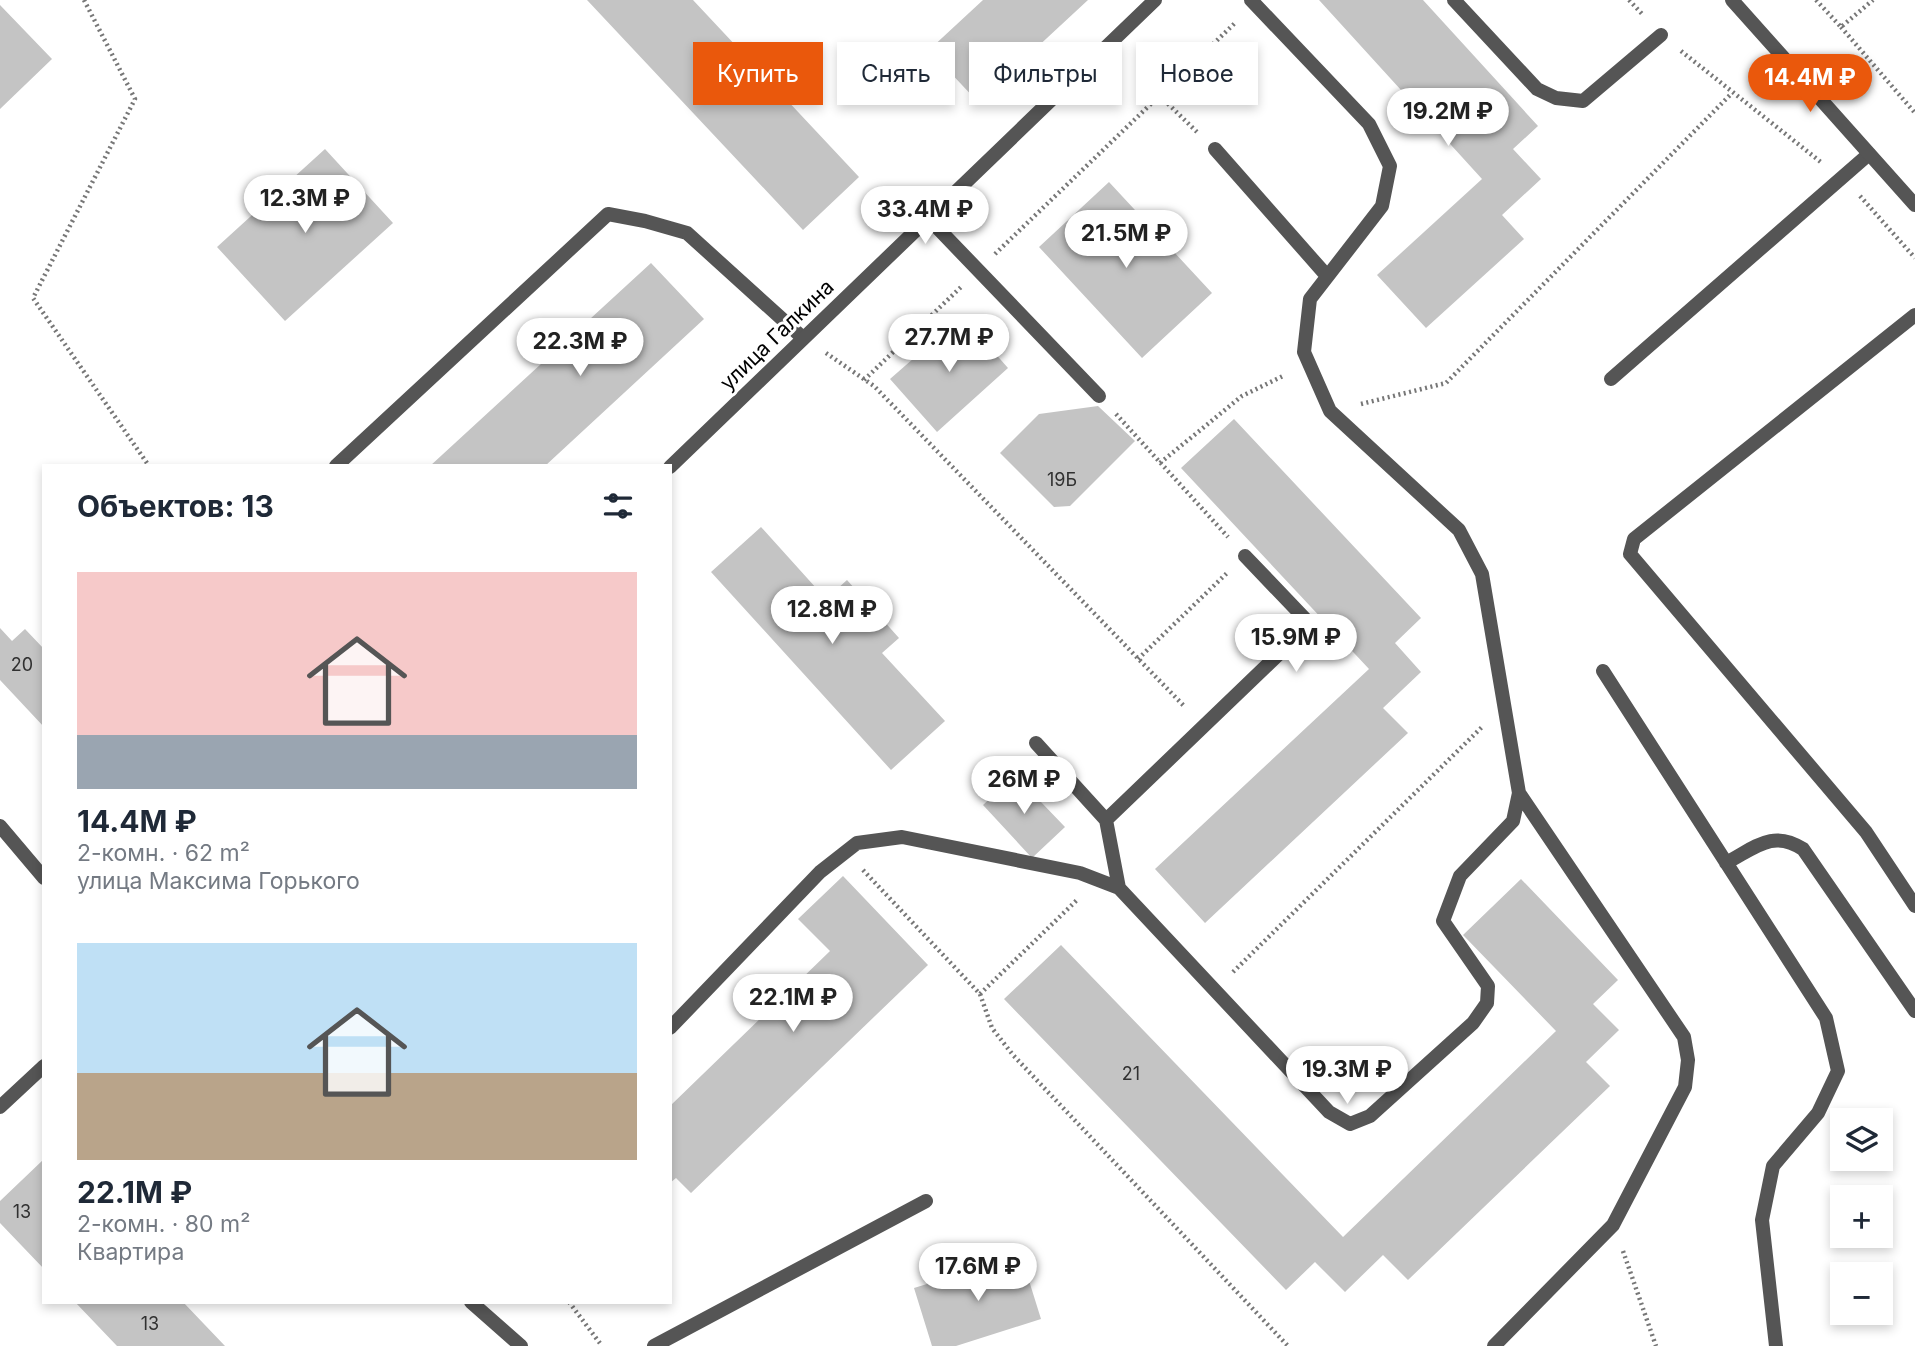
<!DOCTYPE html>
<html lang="ru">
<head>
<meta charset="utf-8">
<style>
	body { margin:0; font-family:Inter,sans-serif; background:#f6f6f7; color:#1f2937; height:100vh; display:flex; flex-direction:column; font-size:26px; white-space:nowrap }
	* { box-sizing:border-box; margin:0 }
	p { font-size:23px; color:#747a83 }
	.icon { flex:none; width:38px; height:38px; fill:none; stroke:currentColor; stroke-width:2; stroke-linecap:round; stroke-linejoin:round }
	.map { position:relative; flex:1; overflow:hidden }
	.side { position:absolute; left:42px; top:464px; width:630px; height:840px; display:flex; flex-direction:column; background:#fff; border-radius:0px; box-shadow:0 4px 10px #0003 }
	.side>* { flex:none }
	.top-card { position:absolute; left:693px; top:42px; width:665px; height:63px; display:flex; gap:14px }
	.buttons { position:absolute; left:1830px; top:1108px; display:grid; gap:14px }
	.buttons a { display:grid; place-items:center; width:63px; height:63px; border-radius:0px; background:#fff; box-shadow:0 4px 10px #0003; font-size:35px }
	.price { position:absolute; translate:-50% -60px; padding:0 16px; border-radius:24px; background:#fff; color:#222; font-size:23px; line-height:46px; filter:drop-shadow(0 2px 4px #0008) }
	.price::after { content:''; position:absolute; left:50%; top:42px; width:21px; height:16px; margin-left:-10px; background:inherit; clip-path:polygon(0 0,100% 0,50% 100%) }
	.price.selected { background:#ea580c; color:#fff }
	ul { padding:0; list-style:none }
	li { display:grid; align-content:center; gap:14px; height:371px; padding:0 35px }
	li span { display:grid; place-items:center; height:217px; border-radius:0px; color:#555 }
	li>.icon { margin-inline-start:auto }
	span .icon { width:126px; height:126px; fill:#fffc; stroke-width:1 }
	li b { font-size:30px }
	h2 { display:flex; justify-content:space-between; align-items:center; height:84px; padding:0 35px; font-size:30px }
	.tag { padding:0 24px; border-radius:0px; background:#fff; box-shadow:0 4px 10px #0003; font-size:24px; line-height:63px }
	.tag.selected { background:#ea580c; color:#fff }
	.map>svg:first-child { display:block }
	.building { fill:#c4c4c4 }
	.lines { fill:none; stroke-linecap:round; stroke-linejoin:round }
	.path { stroke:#777; stroke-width:4.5; stroke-dasharray:2 3.5; stroke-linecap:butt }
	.service { stroke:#555; stroke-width:14 }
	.minor { stroke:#555; stroke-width:14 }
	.tertiary { stroke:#555; stroke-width:14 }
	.labels { text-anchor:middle; stroke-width:6; stroke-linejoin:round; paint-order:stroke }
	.number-label { font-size:18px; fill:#313131 }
	.street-label { font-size:21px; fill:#000; stroke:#fff }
</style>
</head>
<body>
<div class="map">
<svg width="1915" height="1346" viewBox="0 0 1915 1346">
	<rect width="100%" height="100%" fill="#fff"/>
	<path class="building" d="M587,0h106l166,177 -56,53z
		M983,0h105l-110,102 -49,-52z
		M1319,0h104l115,126 -25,23 28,30 -39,36 22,24 -98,89 -49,-53 105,-96z
		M0,5l52,54 -52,50z
		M325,149l68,74 -108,98 -68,-74z
		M1109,182l103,111 -70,65 -103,-111z
		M651,263l53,56 -159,147h-115z
		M962,316l46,52 -71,64 -47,-53z
		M1098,406l37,35 -65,65 -16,1 -54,-54 39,-39z
		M1234,419l187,199 -26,25 26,29 -38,36 25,25 -203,190 -50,-54 214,-200 -188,-201z
		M761,527l65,72 21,-19 52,58 -17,15 63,68 -54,49 -180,-198z
		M0,628l12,13 13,-12 19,20v78l-44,-47z
		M1015,775l50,52 -33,31 -49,-53z
		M843,876l85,89 -237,228 -15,-15 -6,5v-77l160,-155 -32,-32z
		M1521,879l97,101 -25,24 26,26 -33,32 24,24 -202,194 -25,-25 -38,37 -30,-30 -29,28 -282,-291 57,-54 282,292 213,-206 -93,-96z
		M44,1159v110l-44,-46v-22z
		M1021,1255l20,64 -85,27h-24l-18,-58z
		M75,1302h108l42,44h-108z"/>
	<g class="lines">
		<path class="path" d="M84,0l51,99 -102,199 116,168
			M1629,0l15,16
			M1816,0l25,27 32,-27
			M1841,27l74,86
			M1681,51l141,112
			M1160,96l37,36
			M1860,196l55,62
			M995,254l241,-232
			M826,353l48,33 311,321
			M864,380l97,-93
			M1361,404l85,-21 286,-290
			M1116,414l112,123
			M1160,463l82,-67 43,-21
			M1138,659l89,-86
			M863,870l117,124 97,-94
			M1233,972l249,-245
			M980,994l12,34 21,27 275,291
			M1623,1251l33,95
			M569,1302l33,44"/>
		<path class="service" d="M1454,0l83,89 19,9 27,3 78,-66
			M1215,149l112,127
			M928,218l171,178
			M1915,315l-281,224 -4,15 236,278 49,74
			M1611,379l258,-225
			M336,466l272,-252 37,7 42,12 116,105
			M1603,671l223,347 12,53 -20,42 -45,53 -11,54 14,126
			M1036,743l70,77
			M1726,863c29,-15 46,-34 77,-14l112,162
			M1119,888l-13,-68 204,-196 -65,-68
			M670,1028l150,-156 37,-29 45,-6 178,36 39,15 210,224 21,12 20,-8 103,-93 14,-20 1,-17 -45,-65 17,-45 53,-55 6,-28 -37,-219 -23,-44 -129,-119 -26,-59 6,-53 72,-93 8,-40 -21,-42 -118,-124
			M654,1346l272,-145
			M1494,1346l119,-121 72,-138 3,-27 -4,-23 -165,-244"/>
		<path class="minor" d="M670,467l485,-467
			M0,826l44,52
			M0,1107l44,-41
			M471,1302l50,44"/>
		<path class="tertiary" d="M1732,0l183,205"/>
	</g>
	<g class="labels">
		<g class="number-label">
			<text x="1062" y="486">19Б</text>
			<text x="22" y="671">20</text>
			<text x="1131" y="1080">21</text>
			<text x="22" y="1218">13</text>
			<text x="150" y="1330">13</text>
		</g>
		<g class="street-label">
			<text transform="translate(777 335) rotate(-44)" y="7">улица Галкина</text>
		</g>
	</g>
</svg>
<div class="buttons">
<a><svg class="icon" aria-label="layers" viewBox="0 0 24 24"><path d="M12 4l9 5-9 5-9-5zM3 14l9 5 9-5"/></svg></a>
<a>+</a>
<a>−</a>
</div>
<b class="price selected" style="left:1810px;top:114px">14.4M ₽</b>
<b class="price" style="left:1448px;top:148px">19.2M ₽</b>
<b class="price" style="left:305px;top:235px">12.3M ₽</b>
<b class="price" style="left:925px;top:246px">33.4M ₽</b>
<b class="price" style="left:1126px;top:270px">21.5M ₽</b>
<b class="price" style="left:949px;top:374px">27.7M ₽</b>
<b class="price" style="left:580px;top:378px">22.3M ₽</b>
<b class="price" style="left:832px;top:646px">12.8M ₽</b>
<b class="price" style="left:1296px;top:674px">15.9M ₽</b>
<b class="price" style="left:1024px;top:816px">26M ₽</b>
<b class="price" style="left:793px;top:1034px">22.1M ₽</b>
<b class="price" style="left:1347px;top:1106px">19.3M ₽</b>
<b class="price" style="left:978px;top:1303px">17.6M ₽</b>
<div class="top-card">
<a class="tag selected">Купить</a>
<a class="tag">Снять</a>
<a class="tag">Фильтры</a>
<a class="tag">Новое</a>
</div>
<section class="side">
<h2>Объектов: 13<svg class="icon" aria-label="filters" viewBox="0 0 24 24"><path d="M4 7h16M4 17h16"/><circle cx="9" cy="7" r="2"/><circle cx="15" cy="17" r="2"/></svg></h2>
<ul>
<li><span style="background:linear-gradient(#f6c9c9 75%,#9aa5b1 0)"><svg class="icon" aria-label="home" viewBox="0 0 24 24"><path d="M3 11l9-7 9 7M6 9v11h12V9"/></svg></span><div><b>14.4M ₽</b><p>2-комн. · 62 m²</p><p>улица Максима Горького</p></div></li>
<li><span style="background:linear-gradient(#bfe0f5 60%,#b9a48a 0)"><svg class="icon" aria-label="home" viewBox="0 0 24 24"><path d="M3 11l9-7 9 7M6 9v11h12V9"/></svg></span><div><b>22.1M ₽</b><p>2-комн. · 80 m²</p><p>Квартира</p></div></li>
</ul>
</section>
</div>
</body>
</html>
